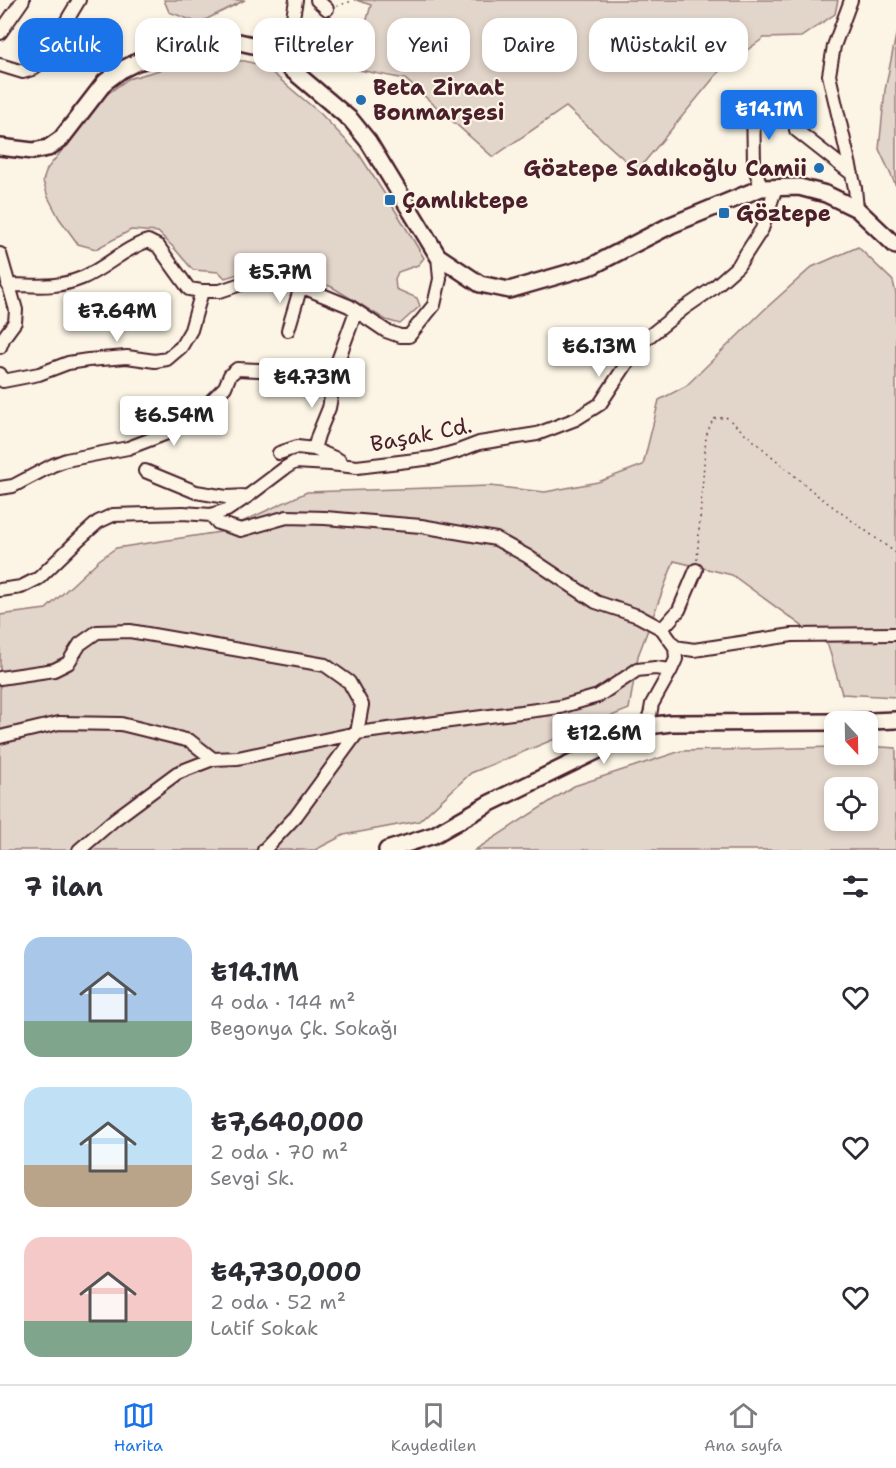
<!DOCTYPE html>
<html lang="tr">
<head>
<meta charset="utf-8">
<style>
	body { margin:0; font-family:"Shantell Sans",sans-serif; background:#f2f2f3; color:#2b2b33; height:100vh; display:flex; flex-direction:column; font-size:22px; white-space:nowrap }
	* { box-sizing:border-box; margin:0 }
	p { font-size:20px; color:#7c7c81 }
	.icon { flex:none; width:33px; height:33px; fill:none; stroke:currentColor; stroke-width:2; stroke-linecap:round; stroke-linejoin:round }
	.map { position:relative; height:850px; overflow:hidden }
	.drawer { display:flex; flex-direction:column; background:#fff; flex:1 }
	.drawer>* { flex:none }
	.hud { position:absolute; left:18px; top:18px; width:861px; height:54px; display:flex; gap:12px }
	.needle { width:39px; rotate:158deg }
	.fabs { position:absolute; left:824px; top:711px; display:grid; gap:12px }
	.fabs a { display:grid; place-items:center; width:54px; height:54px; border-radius:12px; background:#fff; box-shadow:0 3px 9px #0003; font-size:30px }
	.price { position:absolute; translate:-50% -51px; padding:0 14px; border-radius:6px; background:#fff; color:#222; font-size:20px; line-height:39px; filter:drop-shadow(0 2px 3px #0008) }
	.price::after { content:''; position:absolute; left:50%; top:36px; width:18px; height:14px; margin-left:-9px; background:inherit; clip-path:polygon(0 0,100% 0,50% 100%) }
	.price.on { background:#1a73e8; color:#fff }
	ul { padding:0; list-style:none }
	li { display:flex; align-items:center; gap:18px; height:150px; padding:0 24px }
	li span { display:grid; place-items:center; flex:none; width:168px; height:120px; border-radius:18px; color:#555 }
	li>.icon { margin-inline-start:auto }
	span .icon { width:72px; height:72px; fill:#fffc; stroke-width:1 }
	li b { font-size:26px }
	h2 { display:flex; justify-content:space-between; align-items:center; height:72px; padding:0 24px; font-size:26px }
	.pill { padding:0 21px; border-radius:18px; background:#fff; box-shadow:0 3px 9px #0003; font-size:21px; line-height:54px }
	.pill.on { background:#1a73e8; color:#fff }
	.tab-bar { display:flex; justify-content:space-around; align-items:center; height:84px; border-top:2px solid #e1e1e2; background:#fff; font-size:16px; color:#7c7c81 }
	.tab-bar a { display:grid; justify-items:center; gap:3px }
	.tab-bar .on { color:#1a73e8 }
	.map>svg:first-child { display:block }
	.green { fill:#e2d5ca; stroke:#967a7a; stroke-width:1.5; fill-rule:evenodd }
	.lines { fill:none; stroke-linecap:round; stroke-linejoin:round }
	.minor-casing { stroke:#4a1f2b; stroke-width:16 }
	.major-casing { stroke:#4a1f2b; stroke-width:20 }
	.path { stroke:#4a1f2b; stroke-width:1.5; stroke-dasharray:1.5 4.5; stroke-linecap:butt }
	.minor { stroke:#fcf5e5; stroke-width:12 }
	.major { stroke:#fcf5e5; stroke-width:15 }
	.poi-dot { fill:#1f6fb2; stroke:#fcf5e5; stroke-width:2 }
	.labels { text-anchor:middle; stroke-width:4.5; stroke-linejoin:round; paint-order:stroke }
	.poi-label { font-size:22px; font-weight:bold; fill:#4a1f2b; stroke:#fcf5e5; text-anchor:start }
	.street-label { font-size:22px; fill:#4a1f2b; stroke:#fcf5e5 }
</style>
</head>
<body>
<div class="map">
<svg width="896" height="850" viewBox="0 0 896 850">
	<rect width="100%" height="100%" fill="#fcf5e5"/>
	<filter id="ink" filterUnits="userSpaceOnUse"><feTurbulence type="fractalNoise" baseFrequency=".0167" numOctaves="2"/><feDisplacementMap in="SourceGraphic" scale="12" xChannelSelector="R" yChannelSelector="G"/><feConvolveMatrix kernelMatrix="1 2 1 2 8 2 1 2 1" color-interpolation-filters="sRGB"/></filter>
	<g filter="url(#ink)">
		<path class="green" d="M164,0h81l-46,23 -30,-11z
			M356,0h482l-3,14 -34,23 -37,1 -42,30 -85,103 -71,-64 -73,50 -88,-78 -52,-10 18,-64z
			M896,35v151l-17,-37 6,-59z
			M210,60l35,1 19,5 57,48 38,40 41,64 24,40 -6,7 -20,7 -3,7 1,10 21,9 3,8 -20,18 -14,-4 -54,-33 -61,-23 -46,14 -6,-6 -26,-2 -19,-22 -16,-16 -27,-2 -35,19 -18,-5 -19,-26 -11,-21 -5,-16 4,-12 59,-74 22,-16 42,-12z
			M858,247l35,34 3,13v403l-54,-3 -14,-49 -96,-70 -58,-14 -36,95 -9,53 -158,64 -52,48 -75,14 -29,15h-315v-235l46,-6 53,-49 17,-12 104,-16 87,-40 183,-6 55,6 53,-10 45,-17 16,-65 27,-14 79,-77 47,-42z
			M867,746l29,2v102h-421l99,-64 107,-35 153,-4v7h33zM834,788h33v32h-33z"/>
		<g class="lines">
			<defs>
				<path id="minor" d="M317,0l10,9
					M851,0l-17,46 -5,29 26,113 2,21
					M0,33l23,-33
					M285,64l11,-64
					M0,65l23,7 9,-3 10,-7 37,-62
					M753,98l1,66 7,24
					M796,130l56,44
					M0,254l16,56 -1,12 -11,15 -4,10
					M8,285c28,0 47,4 74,-7 24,-10 42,-30 66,-37l10,5 31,43 13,2h18l51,-17 78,32 37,25 14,5h9l25,-31 6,-26 -2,-23
					M288,330l13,-44
					M0,374l3,7 36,-7 29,-11 20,-3 39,-3 28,4 12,-2 14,-12 10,-17 11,-39
					M279,453l18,-6 17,2
					M339,460l-25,-11 4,-14 11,-27 3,-16v-15l24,-66
					M145,471l51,21 30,5 21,-1
					M0,488l13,-2 40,-21 13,-5 62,-12 42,-16 32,-22 23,-23 5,-12 7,-6 67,3 28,5
					M211,515l7,8 23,7 46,-13 38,1 96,8 75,13 31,17 69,46 42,14 24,13 13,18 1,12 -5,11 -19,34 -4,22
					M0,590l21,-3 18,-9 40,-39 19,-17 15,-7 70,-2 28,2 16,-5 21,-14 37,-28 10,-6 35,2 27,3 76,-9 25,-7 21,-8 58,-9 39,-15 24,-15 29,-44 13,-18 41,-33 29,-20 26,-23 24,-37 14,-42
					M662,629l17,-19 17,-40
					M675,647l19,3 98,-15 104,-1
					M0,678l54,-8 14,-7 12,-19 17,-12 33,-1 195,34 24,17 13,23 -5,28 -61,83 -32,34
					M0,737l59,-14 62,1 69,17 23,18
					M79,850l36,-31 62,-46 36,-14 25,-1 119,-25 203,-26 38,-11 39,-26 18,-2 16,2"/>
				<path id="major" d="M0,147l33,4 15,-3 13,-9 44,-57 16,-12 16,-8 67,-17 35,-3 18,4 28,18 66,56 17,21 70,115 42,28 29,6 83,-24 79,-41 90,-37 38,-1 27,7 31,15 39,37
					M844,722l52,-2
					M387,850l47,-15 56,-32 158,-77 23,-3 163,-1"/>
			</defs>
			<use href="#minor" class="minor-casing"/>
			<use href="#major" class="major-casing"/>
			<path class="path" d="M337,6l18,-6
				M697,560l9,-124 7,-17 13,-2 91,78 79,58"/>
			<use href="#minor" class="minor"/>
			<use href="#major" class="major"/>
		</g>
	</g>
	<g class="poi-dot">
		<circle cx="361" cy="100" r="6"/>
		<circle cx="819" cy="168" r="6"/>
		<rect x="384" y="194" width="12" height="12" rx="3"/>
		<rect x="718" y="207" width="12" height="12" rx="3"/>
	</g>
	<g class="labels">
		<g class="poi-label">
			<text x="373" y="95">Beta Ziraat<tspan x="373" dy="25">Bonmarşesi</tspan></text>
			<text x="807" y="176" text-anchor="end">Göztepe Sadıkoğlu Camii</text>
			<text x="402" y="208">Çamlıktepe</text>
			<text x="736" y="221">Göztepe</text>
		</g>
		<g class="street-label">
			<text transform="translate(421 434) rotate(-11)" y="8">Başak Cd.</text>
		</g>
	</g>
</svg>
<div class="fabs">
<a><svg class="needle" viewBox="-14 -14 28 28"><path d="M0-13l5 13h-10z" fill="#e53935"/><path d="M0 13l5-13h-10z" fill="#7c7c81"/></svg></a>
<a><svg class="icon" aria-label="locate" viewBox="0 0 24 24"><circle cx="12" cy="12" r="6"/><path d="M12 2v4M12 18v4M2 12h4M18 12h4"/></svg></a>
</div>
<b class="price on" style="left:769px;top:141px">₺14.1M</b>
<b class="price" style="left:280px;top:304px">₺5.7M</b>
<b class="price" style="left:117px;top:343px">₺7.64M</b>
<b class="price" style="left:599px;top:378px">₺6.13M</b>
<b class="price" style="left:312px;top:409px">₺4.73M</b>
<b class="price" style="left:174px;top:447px">₺6.54M</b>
<b class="price" style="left:604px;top:765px">₺12.6M</b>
<div class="hud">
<a class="pill on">Satılık</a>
<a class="pill">Kiralık</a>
<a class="pill">Filtreler</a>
<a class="pill">Yeni</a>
<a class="pill">Daire</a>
<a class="pill">Müstakil ev</a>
</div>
</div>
<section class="drawer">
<h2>7 ilan<svg class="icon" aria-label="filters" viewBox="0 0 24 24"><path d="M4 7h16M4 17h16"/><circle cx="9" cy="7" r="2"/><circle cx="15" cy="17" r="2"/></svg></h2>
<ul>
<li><span style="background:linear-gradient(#a9c7e8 70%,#7fa58c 0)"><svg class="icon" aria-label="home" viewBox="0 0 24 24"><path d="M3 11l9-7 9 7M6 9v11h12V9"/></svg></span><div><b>₺14.1M</b><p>4 oda · 144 m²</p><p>Begonya Çk. Sokağı</p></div><svg class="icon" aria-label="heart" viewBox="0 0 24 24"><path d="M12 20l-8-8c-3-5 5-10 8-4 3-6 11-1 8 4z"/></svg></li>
<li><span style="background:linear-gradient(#bfe0f5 65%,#b9a48a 0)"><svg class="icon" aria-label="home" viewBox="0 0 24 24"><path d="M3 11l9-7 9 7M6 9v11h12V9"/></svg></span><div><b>₺7,640,000</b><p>2 oda · 70 m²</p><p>Sevgi Sk.</p></div><svg class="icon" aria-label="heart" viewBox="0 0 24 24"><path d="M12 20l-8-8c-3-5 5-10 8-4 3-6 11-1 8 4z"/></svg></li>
<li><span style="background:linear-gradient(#f6c9c9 70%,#7fa58c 0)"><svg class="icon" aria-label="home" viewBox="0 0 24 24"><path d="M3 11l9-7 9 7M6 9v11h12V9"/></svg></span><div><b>₺4,730,000</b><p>2 oda · 52 m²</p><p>Latif Sokak</p></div><svg class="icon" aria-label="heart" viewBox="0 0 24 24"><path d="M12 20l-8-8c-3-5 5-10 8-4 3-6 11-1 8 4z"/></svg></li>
</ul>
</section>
<nav class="tab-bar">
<a class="on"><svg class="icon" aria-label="map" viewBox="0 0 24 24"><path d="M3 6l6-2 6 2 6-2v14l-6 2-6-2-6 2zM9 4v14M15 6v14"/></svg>Harita</a>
<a><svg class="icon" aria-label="saved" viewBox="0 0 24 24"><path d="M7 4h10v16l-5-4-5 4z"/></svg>Kaydedilen</a>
<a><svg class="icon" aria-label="home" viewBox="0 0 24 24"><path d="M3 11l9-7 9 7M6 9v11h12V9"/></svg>Ana sayfa</a>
</nav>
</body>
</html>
